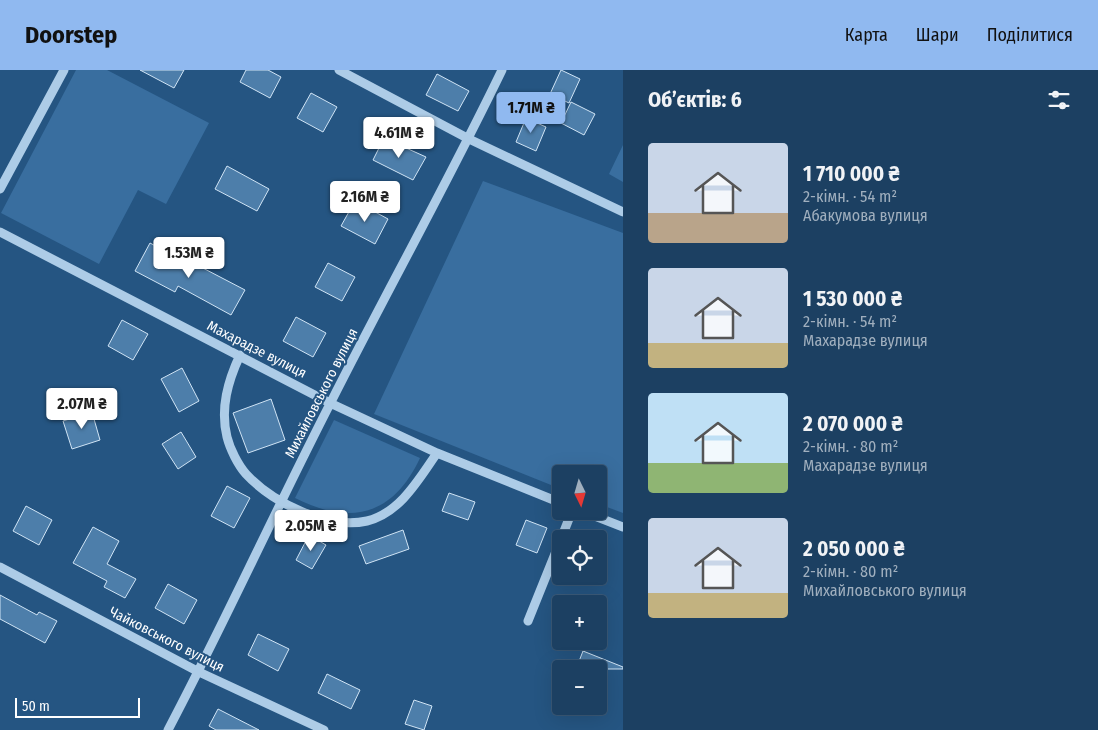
<!DOCTYPE html>
<html lang="uk">
<head>
<meta charset="utf-8">
<style>
	body { margin:0; font-family:"Fira Sans Condensed",sans-serif; background:#254768; color:#f1f3f6; height:100vh; display:flex; flex-direction:column; font-size:19px; white-space:nowrap }
	* { box-sizing:border-box; margin:0 }
	p { font-size:16px; color:#a0afbe }
	.icon { flex:none; width:28px; height:28px; fill:none; stroke:currentColor; stroke-width:2; stroke-linecap:round; stroke-linejoin:round }
	.map { position:relative; flex:1; overflow:hidden }
	.sheet { display:flex; flex-direction:column; background:#1c4062; width:475px }
	.sheet>* { flex:none }
	.needle { width:32px; rotate:175deg }
	.controls { position:absolute; left:552px; top:395px; display:grid; gap:10px }
	.controls a { display:grid; place-items:center; width:55px; height:55px; border-radius:5px; background:#1c4062; box-shadow:0 5px 20px #0002,0 0 0 1px #3a5977; font-size:25px }
	.scale { position:absolute; left:15px; bottom:12px; width:125px; box-sizing:border-box; padding-left:5px; border:2px solid #fff; border-top:0; font-size:14px; line-height:18px; white-space:nowrap; color:#fff; -webkit-text-stroke:4px #255582; paint-order:stroke }
	.price { position:absolute; translate:-50% -42px; padding:0 11px; border-radius:5px; background:#fff; color:#222; font-size:16px; line-height:32px; filter:drop-shadow(0 1px 2px #0008) }
	.price::after { content:''; position:absolute; left:50%; top:30px; width:15px; height:11px; margin-left:-8px; background:inherit; clip-path:polygon(0 0,100% 0,50% 100%) }
	.price.current { background:#90b9f0; color:#111 }
	ul { padding:0; list-style:none }
	li { display:flex; align-items:center; gap:15px; height:125px; padding:0 25px }
	li span { display:grid; place-items:center; flex:none; width:140px; height:100px; border-radius:5px; color:#555 }
	li>.icon { margin-inline-start:auto }
	span .icon { width:60px; height:60px; fill:#fffc; stroke-width:1 }
	li b { font-size:21px }
	h2 { display:flex; justify-content:space-between; align-items:center; height:60px; padding:0 25px; font-size:21px }
	header { display:flex; align-items:center; gap:30px; box-sizing:border-box; height:70px; padding:0 25px; background:#90b9f0; color:#111 }
	header strong { font-size:24px }
	nav { display:flex; gap:28px; margin-inline-start:auto; font-size:18px }
	main { display:flex; flex:1; min-height:0 }
	.map>svg:first-child { display:block }
	.green { fill:#396e9f }
	.building { fill:#4d7eaa; stroke:#d0e4f5 }
	.lines { fill:none; stroke-linecap:round; stroke-linejoin:round }
	.minor { stroke:#adcce7; stroke-width:9 }
	.labels { text-anchor:middle; stroke-width:4; stroke-linejoin:round; paint-order:stroke }
	.street-label { font-size:14px; fill:#fff; stroke:#255582 }
</style>
</head>
<body>
<header>
<strong>Doorstep</strong>
<nav><a>Карта</a><a>Шари</a><a>Поділитися</a></nav>
</header>
<main>
<div class="map">
<svg width="623" height="660" viewBox="0 0 623 660">
	<rect width="100%" height="100%" fill="#255582"/>
	<path class="green" d="M76,0h31l102,53 -43,81 -28,-14 -39,74 -98,-51z
		M623,75v37l-14,-8z
		M483,111l140,52v280l-24,-9v-30h-38v15l-187,-75z
		M334,350l86,38c-27,58 -70,68 -125,40z"/>
	<path class="building" d="M140,0h44l-10,18z
		M246,0h22l13,7 -11,21 -30,-16z
		M561,0l19,9 -11,24 -19,-9z
		M437,4l32,17 -11,20 -32,-16z
		M311,23l26,14 -14,25 -26,-14z
		M571,32l24,12 -11,21 -23,-12z
		M526,48l20,9 -10,24 -20,-9z
		M384,68l42,19 -13,23 -40,-20z
		M227,96l42,23 -12,22 -42,-22z
		M355,131l33,18 -13,25 -34,-18z
		M150,173l47,25 2,-2 46,24 -14,25 -53,-29 -3,6 -40,-21z
		M328,193l27,14 -13,24 -27,-14z
		M296,247l30,16 -13,24 -30,-16z
		M122,250l26,14 -15,26 -25,-14z
		M182,298l17,33 -20,11 -18,-33z
		M271,329l14,41 -37,13 -15,-40z
		M92,342l8,28 -28,9 -9,-28z
		M181,362l15,25 -18,12 -16,-25z
		M227,416l23,12 -16,30 -23,-12z
		M449,423l26,9 -7,18 -26,-9z
		M26,436l26,14 -13,25 -26,-14z
		M526,450l21,8 -10,25 -21,-8z
		M93,457l26,14 -12,23 29,15 -11,19 -21,-11 3,-6 -34,-18z
		M403,460l6,19 -43,15 -7,-18z
		M309,465l17,10 -14,24 -16,-9z
		M168,514l29,16 -13,24 -29,-16z
		M0,525l37,20 2,-3 18,9 -12,22 -45,-24z
		M258,564l31,15 -11,22 -30,-16z
		M583,581l40,16v2h-47z
		M327,604l33,16 -9,19 -33,-16z
		M414,630l18,6 -8,24 -19,-6z
		M218,639l41,21h-43l-7,-4z"/>
	<g class="lines">
		<path class="minor" d="M339,0l130,69 154,73
			M0,119l64,-119
			M0,162l330,171 107,50 124,50
			M240,285c-12,26 -20,53 -13,82 3,12 11,28 19,37 26,28 81,56 121,47 33,-8 52,-42 70,-68
			M582,441l41,16
			M561,469l11,-28
			M0,497l199,105 125,58
			M528,551l33,-82
			M168,660c57,-108 107,-219 163,-328 56,-111 117,-220 171,-332"/>
	</g>
	<g class="labels">
		<g class="street-label">
			<text transform="translate(257 279) rotate(27)" y="5">Махарадзе вулиця</text>
			<text transform="translate(321 323) rotate(-63)" y="5">Михайловського вулиця</text>
			<text transform="translate(167 569) rotate(27)" y="5">Чайковського вулиця</text>
		</g>
	</g>
</svg>
<div class="controls">
<a><svg class="needle" viewBox="-14 -14 28 28"><path d="M0-13l5 13h-10z" fill="#e53935"/><path d="M0 13l5-13h-10z" fill="#a0afbe"/></svg></a>
<a><svg class="icon" aria-label="locate" viewBox="0 0 24 24"><circle cx="12" cy="12" r="6"/><path d="M12 2v4M12 18v4M2 12h4M18 12h4"/></svg></a>
<a>+</a>
<a>−</a>
</div>
<div class="scale">50 m</div>
<b class="price current" style="left:531px;top:64px">1.71M ₴</b>
<b class="price" style="left:399px;top:89px">4.61M ₴</b>
<b class="price" style="left:365px;top:153px">2.16M ₴</b>
<b class="price" style="left:189px;top:209px">1.53M ₴</b>
<b class="price" style="left:82px;top:360px">2.07M ₴</b>
<b class="price" style="left:311px;top:482px">2.05M ₴</b>
</div>
<section class="sheet">
<h2>Об’єктів: 6<svg class="icon" aria-label="filters" viewBox="0 0 24 24"><path d="M4 7h16M4 17h16"/><circle cx="9" cy="7" r="2"/><circle cx="15" cy="17" r="2"/></svg></h2>
<ul>
<li><span style="background:linear-gradient(#c9d6e8 70%,#b9a48a 0)"><svg class="icon" aria-label="home" viewBox="0 0 24 24"><path d="M3 11l9-7 9 7M6 9v11h12V9"/></svg></span><div><b>1 710 000 ₴</b><p>2-кімн. · 54 m²</p><p>Абакумова вулиця</p></div></li>
<li><span style="background:linear-gradient(#c9d6e8 75%,#c2b280 0)"><svg class="icon" aria-label="home" viewBox="0 0 24 24"><path d="M3 11l9-7 9 7M6 9v11h12V9"/></svg></span><div><b>1 530 000 ₴</b><p>2-кімн. · 54 m²</p><p>Махарадзе вулиця</p></div></li>
<li><span style="background:linear-gradient(#bfe0f5 70%,#8fb573 0)"><svg class="icon" aria-label="home" viewBox="0 0 24 24"><path d="M3 11l9-7 9 7M6 9v11h12V9"/></svg></span><div><b>2 070 000 ₴</b><p>2-кімн. · 80 m²</p><p>Махарадзе вулиця</p></div></li>
<li><span style="background:linear-gradient(#c9d6e8 75%,#c2b280 0)"><svg class="icon" aria-label="home" viewBox="0 0 24 24"><path d="M3 11l9-7 9 7M6 9v11h12V9"/></svg></span><div><b>2 050 000 ₴</b><p>2-кімн. · 80 m²</p><p>Михайловського вулиця</p></div></li>
</ul>
</section>
</main>
</body>
</html>
